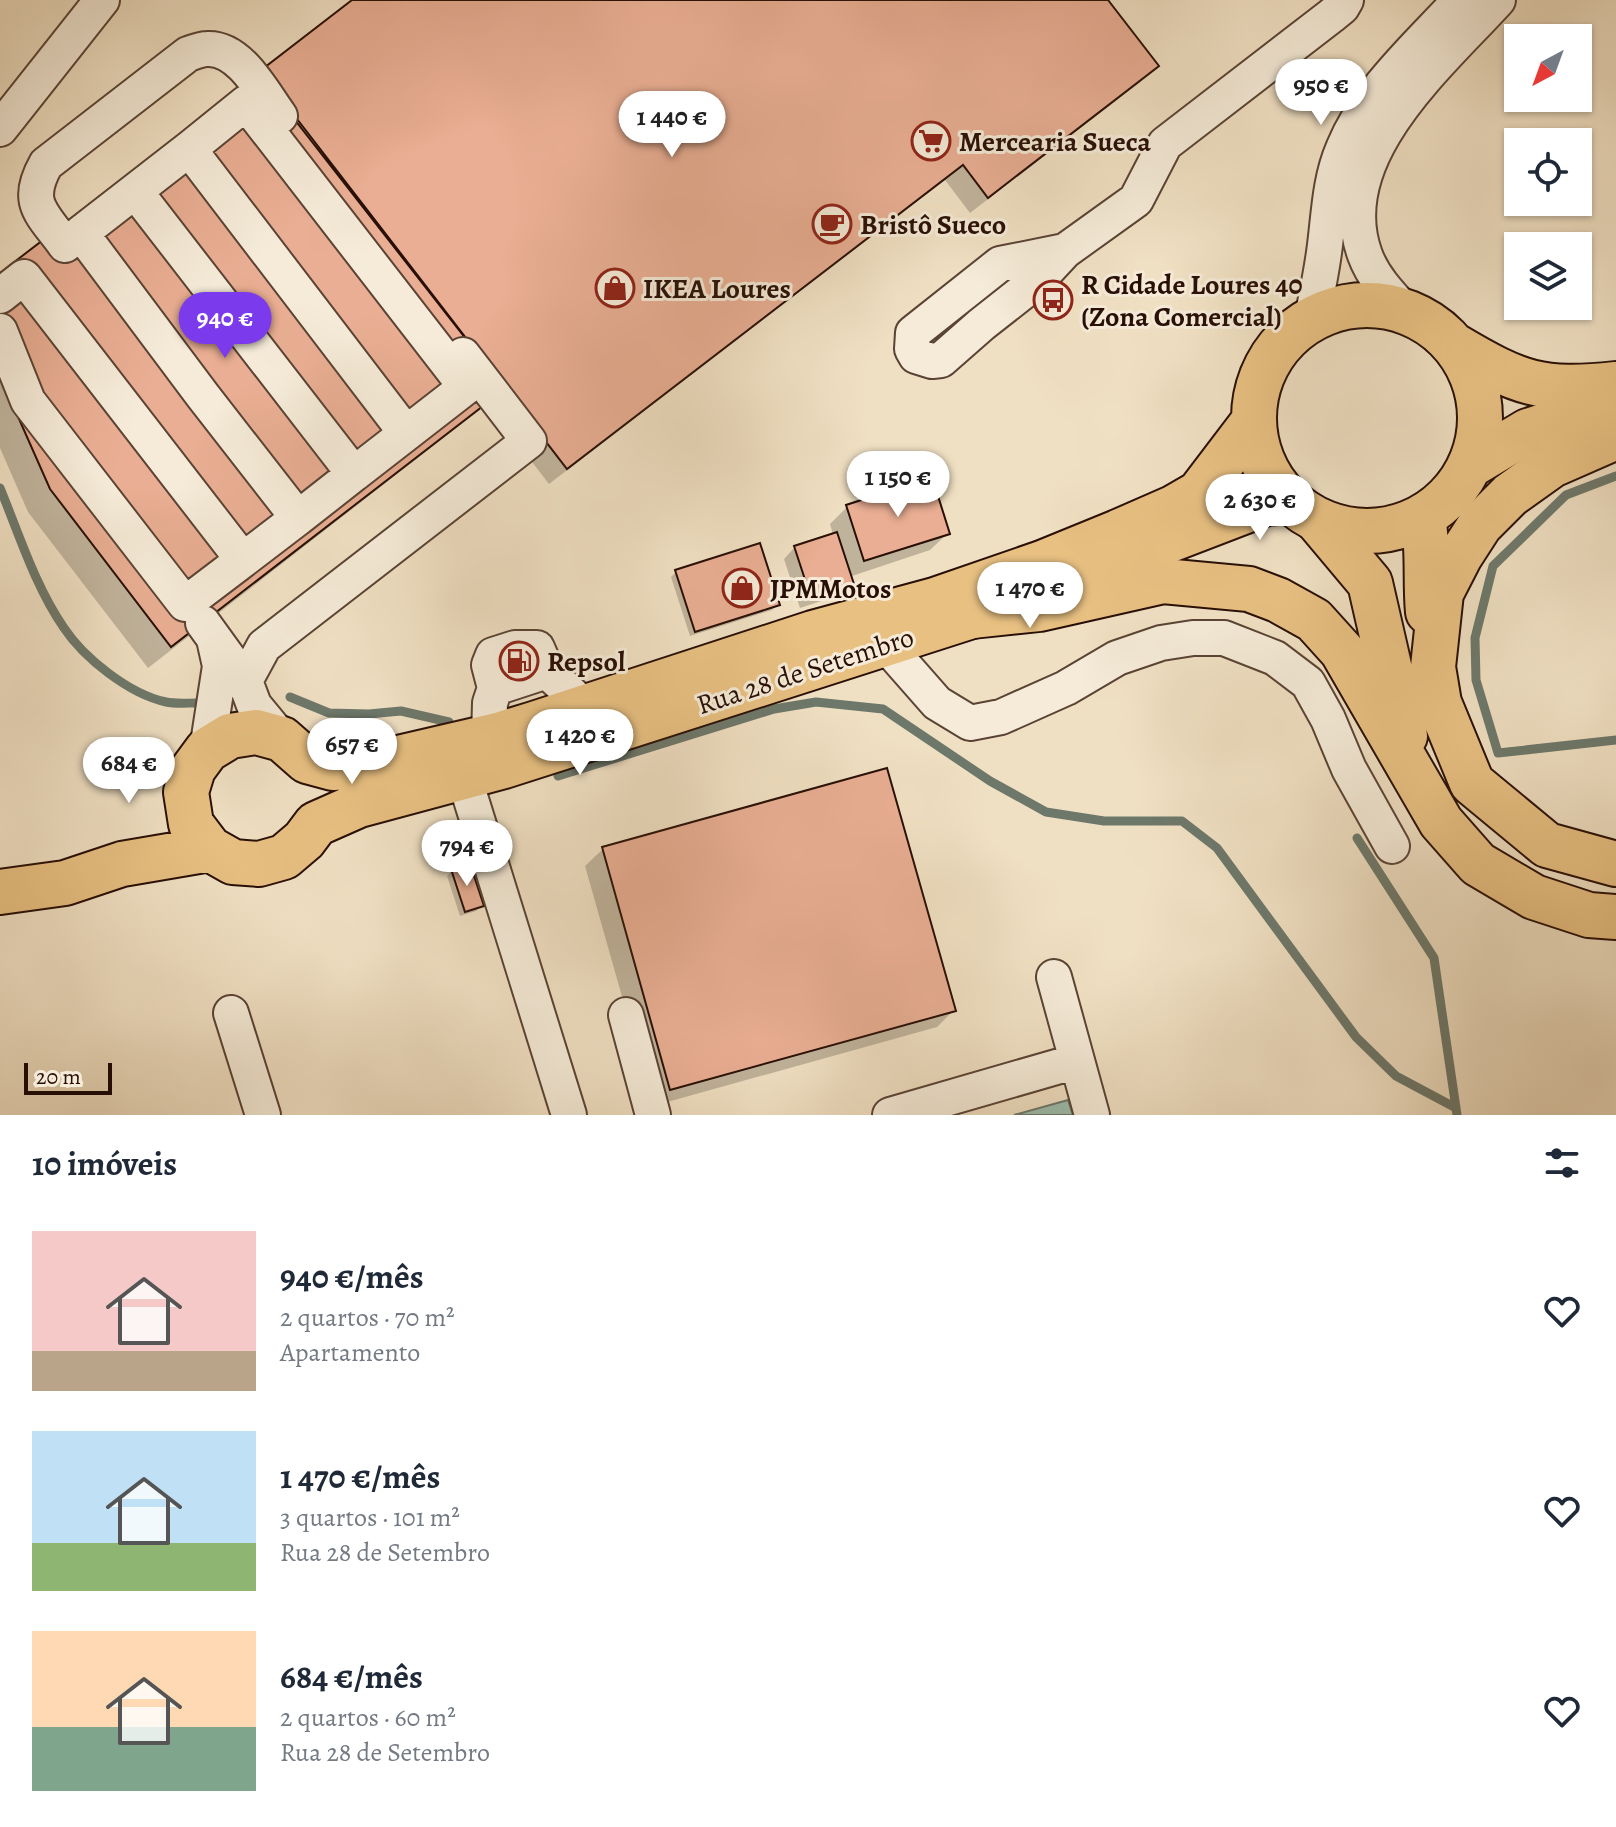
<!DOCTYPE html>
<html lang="pt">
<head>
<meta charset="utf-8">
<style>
	body { margin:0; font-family:Alegreya,serif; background:#f2f2f3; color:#1f2937; height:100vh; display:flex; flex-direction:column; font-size:30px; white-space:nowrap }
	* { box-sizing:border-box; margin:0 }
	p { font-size:26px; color:#747a83 }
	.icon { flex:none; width:44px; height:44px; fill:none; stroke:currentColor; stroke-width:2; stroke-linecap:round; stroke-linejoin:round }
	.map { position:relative; height:1115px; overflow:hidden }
	.side { display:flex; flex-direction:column; background:#fff; flex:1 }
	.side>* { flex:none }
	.needle { width:52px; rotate:221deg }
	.fabs { position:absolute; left:1504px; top:24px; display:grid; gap:16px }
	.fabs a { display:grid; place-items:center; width:88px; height:88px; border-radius:0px; background:#fff; box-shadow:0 2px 6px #0004; font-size:40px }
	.scale { position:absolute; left:24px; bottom:20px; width:88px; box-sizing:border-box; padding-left:8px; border:4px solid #280f06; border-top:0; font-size:22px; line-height:28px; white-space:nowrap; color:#280f06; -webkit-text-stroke:6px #f5ebd8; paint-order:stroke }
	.price { position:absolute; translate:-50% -68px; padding:0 18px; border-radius:28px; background:#fff; color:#222; font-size:26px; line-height:52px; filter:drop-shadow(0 2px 4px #0008) }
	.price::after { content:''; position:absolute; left:50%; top:48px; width:24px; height:18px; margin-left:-12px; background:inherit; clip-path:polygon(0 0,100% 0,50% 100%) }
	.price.current { background:#7c3aed; color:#fff }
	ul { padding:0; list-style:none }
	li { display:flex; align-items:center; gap:24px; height:200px; padding:0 32px }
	li span { display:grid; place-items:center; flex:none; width:224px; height:160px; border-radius:0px; color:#555 }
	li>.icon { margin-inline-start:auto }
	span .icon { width:96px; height:96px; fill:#fffc; stroke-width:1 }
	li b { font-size:34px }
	h2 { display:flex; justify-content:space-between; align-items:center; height:96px; padding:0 32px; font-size:34px }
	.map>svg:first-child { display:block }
	.water { fill:#9bbeae; stroke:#6d786b; stroke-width:2 }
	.shadow { fill:#0003 }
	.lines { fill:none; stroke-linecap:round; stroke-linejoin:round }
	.stream { stroke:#6d786b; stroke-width:9 }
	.building { fill:#e9ae93; stroke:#280f06; stroke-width:2 }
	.minor-casing { stroke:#5a4335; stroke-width:38 }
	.major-casing { stroke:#280f06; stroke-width:48 }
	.highway-casing { stroke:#280f06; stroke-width:48 }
	.minor { stroke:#f5ebd8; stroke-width:34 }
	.major { stroke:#e8c082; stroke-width:44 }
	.highway { stroke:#e8c082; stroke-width:44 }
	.labels { text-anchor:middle; stroke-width:6; stroke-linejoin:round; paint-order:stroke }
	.poi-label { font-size:28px; font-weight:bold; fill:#280f06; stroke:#f5ebd8; text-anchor:start }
	.street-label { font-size:28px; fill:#280f06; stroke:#f5ebd8 }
</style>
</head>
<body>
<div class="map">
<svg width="1616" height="1115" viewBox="0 0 1616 1115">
	<rect width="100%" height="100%" fill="#f0e0c3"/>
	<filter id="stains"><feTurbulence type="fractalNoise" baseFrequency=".0025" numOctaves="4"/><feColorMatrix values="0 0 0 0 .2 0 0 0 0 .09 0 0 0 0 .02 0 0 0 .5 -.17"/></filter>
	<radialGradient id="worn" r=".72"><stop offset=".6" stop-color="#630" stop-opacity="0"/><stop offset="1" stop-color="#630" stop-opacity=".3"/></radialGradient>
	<path class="water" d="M1068,1100l5,15h-59z"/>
	<path class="shadow" d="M356,0h750l50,66 -17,17 -169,130 -25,-33 -396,304 -62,-80 -339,264 -120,-156 -28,-64v-172z
		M847,507l101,26 -18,17 -81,27 3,7 -12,11 -40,13 -16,-49 11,-12 38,-12 -3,-11z
		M676,572l102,32 -6,6 -82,26 -19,-59z
		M603,849l351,161 -17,17 -284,79 -68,-240z
		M452,871l29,35 -5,5 -16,5 -13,-40z"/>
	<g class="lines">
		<path class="stream" d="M1616,476l-50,19 -73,71 -18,72 1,42 22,73 118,-13
			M0,488c19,46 35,98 64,140 20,30 65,66 102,74 9,2 20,1 30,1
			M290,697l39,16 40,1 32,-3 48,11
			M558,776l216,-67 42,-7 67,7 107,72 56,31 58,9h78l35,27 139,189 40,39 60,32
			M1357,838l77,120 23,157"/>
	</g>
	<path class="building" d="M352,0h756l51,66 -171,132 -25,-33 -396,304 -307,-398z
		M259,74l246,315 -334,258 -121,-158 -50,-113v-103z
		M932,477l18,57 -86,27 -18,-56z
		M837,532l17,52 -43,14 -17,-52z
		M760,543l20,62 -85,27 -20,-62z
		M887,768l69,243 -286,79 -68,-243z
		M470,864l14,42 -19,6 -14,-43z"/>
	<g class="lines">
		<defs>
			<path id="minor" d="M0,129l102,-129
				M135,191l54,-42
				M65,245c-23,-32 -41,-42 -19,-81l142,-110c6,-2 13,-5 19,-5 33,-2 56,44 73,67
				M1065,251l-65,13 -87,69 -1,16 4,7 16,5 9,-1 41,-36 56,-44 27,-29 71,-51 29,-56 166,-128 11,-9 4,-7
				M0,296l24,-19 219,283 55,-42 -95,-122 -122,-163 54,-42 219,283 112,-87 -220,-284 -57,46 217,284
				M1404,310c-15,-16 -31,-33 -39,-55 -36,-98 75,-191 133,-255
				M1312,318c5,-24 10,-48 13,-73 4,-32 5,-66 18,-96 24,-59 75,-103 117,-149
				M0,331l28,70 157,203 58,-44
				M298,518l56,-44
				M203,623l42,58 9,24 28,34
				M886,645l51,58 33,20 31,-6 65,-29 51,-30 44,-15 32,-5h31l51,20 33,25 20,36 21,50 43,77
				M245,681l19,-35 265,-205 -66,-86
				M495,688l-6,-23 4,-10 22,-7h22l10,23
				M489,738l1,-35 5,-15 52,-17 38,36
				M207,750l13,-84 -6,-27
				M464,777l105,338
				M1054,977l38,138
				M231,1013l32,102
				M626,1015l27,100
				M890,1115l187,-54"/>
			<path id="major" d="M1254 418a113 113 0 1 1 226 0a113 113 0 1 1-226 0Z
				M1455,346c64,38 86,46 161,38
				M1253,422l-54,71 -26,15 -55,24 -76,31 -107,37 -122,33 -279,91 -36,11 -125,29 -40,4 -26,-7 -25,-22 -26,-7 -26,4 -23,14 -14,19 -7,23 5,32 19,25 23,13 26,2 25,-7 20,-17 12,-16 43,-19 145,-39 468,-150 294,-113 23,-2
				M1471,465l57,-34 40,-13 48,-5
				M0,892l65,-9 57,-19 88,-15"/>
			<path id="highway" d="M1616,437l-64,28 -42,30 -30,30 -20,31 -19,37 -8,74 6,36 33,80 75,62 69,19
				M1423,518c6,31 2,63 5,94
				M1318,521l52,62 35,153
				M972,616l67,-7 124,-28 86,8 29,11 36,20 28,31 99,171 37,42 56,33 55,18 27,2"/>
		</defs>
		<use href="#minor" class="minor-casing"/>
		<use href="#major" class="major-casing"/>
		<use href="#highway" class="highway-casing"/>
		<use href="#minor" class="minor"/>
		<use href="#major" class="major"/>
		<use href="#highway" class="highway"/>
	</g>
	<defs>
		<symbol id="supermarket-ring" viewBox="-11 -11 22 22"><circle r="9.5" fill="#f5ebd8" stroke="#8f2418" stroke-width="1.5"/><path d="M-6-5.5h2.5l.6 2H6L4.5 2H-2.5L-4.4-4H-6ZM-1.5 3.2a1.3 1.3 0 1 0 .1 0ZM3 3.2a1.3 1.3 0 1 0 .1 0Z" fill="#8f2418"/></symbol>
		<symbol id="cafe-ring" viewBox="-11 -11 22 22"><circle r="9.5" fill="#f5ebd8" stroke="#8f2418" stroke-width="1.5"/><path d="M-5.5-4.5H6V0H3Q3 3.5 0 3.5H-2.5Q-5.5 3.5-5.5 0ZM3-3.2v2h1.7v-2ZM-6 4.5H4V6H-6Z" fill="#8f2418"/></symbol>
		<symbol id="shop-ring" viewBox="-11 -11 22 22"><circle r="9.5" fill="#f5ebd8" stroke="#8f2418" stroke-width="1.5"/><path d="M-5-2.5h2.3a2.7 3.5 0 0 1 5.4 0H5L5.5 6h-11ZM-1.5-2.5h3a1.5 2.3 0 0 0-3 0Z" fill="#8f2418"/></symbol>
		<symbol id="bus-ring" viewBox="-11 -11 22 22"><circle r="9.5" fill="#f5ebd8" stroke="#8f2418" stroke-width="1.5"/><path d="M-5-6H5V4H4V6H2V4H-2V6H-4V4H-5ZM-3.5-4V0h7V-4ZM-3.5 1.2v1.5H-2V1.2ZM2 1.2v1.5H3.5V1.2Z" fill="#8f2418"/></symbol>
		<symbol id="fuel-ring" viewBox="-11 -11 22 22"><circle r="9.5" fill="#f5ebd8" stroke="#8f2418" stroke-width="1.5"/><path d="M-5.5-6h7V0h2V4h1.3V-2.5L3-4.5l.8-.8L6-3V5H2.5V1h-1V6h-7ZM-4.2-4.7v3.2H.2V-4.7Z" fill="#8f2418"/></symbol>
	</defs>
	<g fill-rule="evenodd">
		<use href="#supermarket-ring" x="909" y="119" width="44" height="44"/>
		<use href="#cafe-ring" x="810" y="202" width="44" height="44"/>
		<use href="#shop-ring" x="593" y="266" width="44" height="44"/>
		<use href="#bus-ring" x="1031" y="278" width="44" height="44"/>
		<use href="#shop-ring" x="720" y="566" width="44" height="44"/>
		<use href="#fuel-ring" x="497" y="639" width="44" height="44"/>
	</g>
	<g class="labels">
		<g class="poi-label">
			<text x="959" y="151">Mercearia Sueca</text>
			<text x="860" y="234">Bristô Sueco</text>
			<text x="1081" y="294">R Cidade Loures 40<tspan x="1081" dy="32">(Zona Comercial)</tspan></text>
			<text x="643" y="298">IKEA Loures</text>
			<text x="770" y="598">JPMMotos</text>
			<text x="547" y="671">Repsol</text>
		</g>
		<g class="street-label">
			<text transform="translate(805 670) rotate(-18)" y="10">Rua 28 de Setembro</text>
		</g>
	</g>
	<rect width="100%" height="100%" filter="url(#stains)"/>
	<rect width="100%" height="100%" fill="url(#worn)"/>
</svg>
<div class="fabs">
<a><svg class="needle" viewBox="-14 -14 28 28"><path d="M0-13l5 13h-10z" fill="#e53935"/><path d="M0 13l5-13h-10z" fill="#747a83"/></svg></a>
<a><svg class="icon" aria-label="locate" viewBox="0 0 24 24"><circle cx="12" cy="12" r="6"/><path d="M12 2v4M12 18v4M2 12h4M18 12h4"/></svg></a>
<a><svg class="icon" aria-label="layers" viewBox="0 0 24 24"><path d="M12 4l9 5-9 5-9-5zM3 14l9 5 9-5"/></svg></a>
</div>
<div class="scale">20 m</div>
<b class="price" style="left:1321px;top:127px">950 €</b>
<b class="price" style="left:672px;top:159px">1 440 €</b>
<b class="price current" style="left:225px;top:360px">940 €</b>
<b class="price" style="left:898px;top:519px">1 150 €</b>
<b class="price" style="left:1260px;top:542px">2 630 €</b>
<b class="price" style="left:1030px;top:630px">1 470 €</b>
<b class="price" style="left:580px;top:777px">1 420 €</b>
<b class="price" style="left:352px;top:786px">657 €</b>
<b class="price" style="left:129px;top:805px">684 €</b>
<b class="price" style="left:467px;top:888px">794 €</b>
</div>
<section class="side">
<h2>10 imóveis<svg class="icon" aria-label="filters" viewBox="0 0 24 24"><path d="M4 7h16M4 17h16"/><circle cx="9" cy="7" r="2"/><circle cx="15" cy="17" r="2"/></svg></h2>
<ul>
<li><span style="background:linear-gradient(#f6c9c9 75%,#b9a48a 0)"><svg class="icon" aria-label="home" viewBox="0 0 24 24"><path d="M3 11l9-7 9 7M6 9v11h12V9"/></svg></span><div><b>940 €/mês</b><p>2 quartos · 70 m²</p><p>Apartamento</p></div><svg class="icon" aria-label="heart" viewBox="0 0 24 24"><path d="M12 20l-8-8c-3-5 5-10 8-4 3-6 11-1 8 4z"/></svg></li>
<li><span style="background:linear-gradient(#bfe0f5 70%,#8fb573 0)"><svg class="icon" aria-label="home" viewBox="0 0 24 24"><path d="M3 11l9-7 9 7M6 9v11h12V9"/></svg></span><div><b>1 470 €/mês</b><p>3 quartos · 101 m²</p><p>Rua 28 de Setembro</p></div><svg class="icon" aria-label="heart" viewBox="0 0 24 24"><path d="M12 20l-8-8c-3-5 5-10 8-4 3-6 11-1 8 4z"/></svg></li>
<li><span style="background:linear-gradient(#ffd9b3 60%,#7fa58c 0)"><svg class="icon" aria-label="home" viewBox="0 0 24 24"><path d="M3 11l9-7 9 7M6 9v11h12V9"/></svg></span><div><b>684 €/mês</b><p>2 quartos · 60 m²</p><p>Rua 28 de Setembro</p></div><svg class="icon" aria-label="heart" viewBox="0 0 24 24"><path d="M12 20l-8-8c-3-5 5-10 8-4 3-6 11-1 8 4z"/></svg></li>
</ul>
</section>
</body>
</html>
